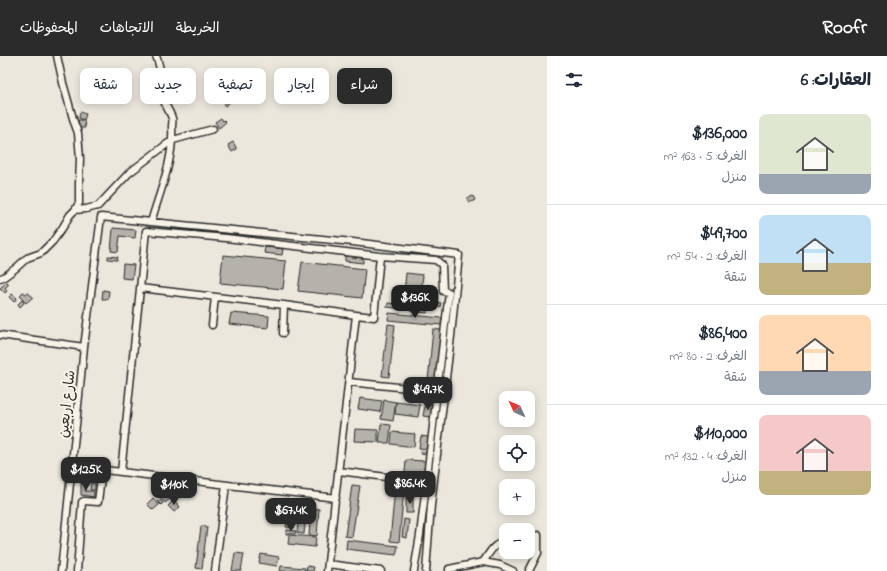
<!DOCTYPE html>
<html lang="ar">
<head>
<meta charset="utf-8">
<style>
	body { margin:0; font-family:"Indie Flower","Playpen Sans Arabic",sans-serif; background:#f6f6f7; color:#1f2937; direction:rtl; height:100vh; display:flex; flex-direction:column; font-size:15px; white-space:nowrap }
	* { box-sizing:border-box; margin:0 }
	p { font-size:13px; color:#747a83 }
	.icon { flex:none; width:22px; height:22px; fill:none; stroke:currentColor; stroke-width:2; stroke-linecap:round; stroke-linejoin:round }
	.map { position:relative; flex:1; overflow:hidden; direction:ltr }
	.details { display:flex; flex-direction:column; background:#fff; width:340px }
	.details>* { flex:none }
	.guide { position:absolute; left:12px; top:12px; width:380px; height:36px; direction:rtl; display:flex; gap:8px }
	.needle { width:26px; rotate:314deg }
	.buttons { position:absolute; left:499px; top:335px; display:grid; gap:8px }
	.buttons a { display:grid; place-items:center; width:36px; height:36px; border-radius:8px; background:#fff; box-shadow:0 2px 10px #0003; font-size:20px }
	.price { position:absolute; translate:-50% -34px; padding:0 9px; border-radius:8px; background:#2b2b2b; color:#fff; font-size:13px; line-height:26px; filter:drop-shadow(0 1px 2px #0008) }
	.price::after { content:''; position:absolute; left:50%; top:24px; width:12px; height:9px; margin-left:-6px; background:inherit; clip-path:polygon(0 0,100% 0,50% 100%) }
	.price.active { background:#222; color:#fff }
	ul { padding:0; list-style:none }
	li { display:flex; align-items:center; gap:12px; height:100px; padding:0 16px }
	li+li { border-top:1px solid #e0e1e3 }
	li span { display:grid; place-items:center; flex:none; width:112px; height:80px; border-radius:8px; color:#555 }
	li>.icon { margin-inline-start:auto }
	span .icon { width:48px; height:48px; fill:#fffc; stroke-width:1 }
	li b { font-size:17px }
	h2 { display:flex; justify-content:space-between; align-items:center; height:48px; padding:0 16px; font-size:17px }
	.pill { padding:0 14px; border-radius:8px; background:#fff; box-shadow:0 2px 10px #0003; font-size:14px; line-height:36px }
	.pill.active { background:#2b2b2b; color:#fff }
	header { display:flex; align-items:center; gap:24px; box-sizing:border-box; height:56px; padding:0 20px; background:#2b2b2b; color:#fff }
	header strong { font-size:19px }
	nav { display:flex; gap:22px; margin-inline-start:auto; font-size:14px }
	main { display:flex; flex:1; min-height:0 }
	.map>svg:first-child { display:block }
	.building { fill:#b5b2ab; stroke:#2b2b2b }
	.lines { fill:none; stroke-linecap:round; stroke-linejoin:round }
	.minor-casing { stroke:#2b2b2b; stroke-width:9 }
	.minor { stroke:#f7f3e8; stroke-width:6 }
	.labels { text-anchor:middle; stroke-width:4; stroke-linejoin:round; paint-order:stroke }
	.street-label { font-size:14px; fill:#2b2b2b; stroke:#f7f3e8 }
</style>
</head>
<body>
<header>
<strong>Roofr</strong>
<nav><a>الخريطة</a><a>الاتجاهات</a><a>المحفوظات</a></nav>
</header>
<main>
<section class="details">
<h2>العقارات: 6<svg class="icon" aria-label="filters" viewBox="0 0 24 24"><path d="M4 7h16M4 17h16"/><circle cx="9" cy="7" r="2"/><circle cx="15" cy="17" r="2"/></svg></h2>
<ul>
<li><span style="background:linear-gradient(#dfe7d0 75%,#9aa5b1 0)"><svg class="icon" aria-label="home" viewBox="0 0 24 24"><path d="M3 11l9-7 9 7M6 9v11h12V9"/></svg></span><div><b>$136,000</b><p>الغرف: 5 · 163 m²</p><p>منزل</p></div></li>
<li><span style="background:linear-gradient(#bfe0f5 60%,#c2b280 0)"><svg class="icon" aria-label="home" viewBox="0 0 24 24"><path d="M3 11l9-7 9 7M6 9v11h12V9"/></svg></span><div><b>$49,700</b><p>الغرف: 2 · 54 m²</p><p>شقة</p></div></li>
<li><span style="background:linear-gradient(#ffd9b3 70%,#9aa5b1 0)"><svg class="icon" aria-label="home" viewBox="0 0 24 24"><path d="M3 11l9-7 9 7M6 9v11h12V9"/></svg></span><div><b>$86,400</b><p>الغرف: 2 · 80 m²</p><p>شقة</p></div></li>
<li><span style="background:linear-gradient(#f6c9c9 70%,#c2b280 0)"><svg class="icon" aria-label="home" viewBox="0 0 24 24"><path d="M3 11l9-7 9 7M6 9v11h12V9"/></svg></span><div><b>$110,000</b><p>الغرف: 4 · 132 m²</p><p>منزل</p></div></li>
</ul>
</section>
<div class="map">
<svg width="547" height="515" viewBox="0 0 547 515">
	<rect width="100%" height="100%" fill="#ebe7dd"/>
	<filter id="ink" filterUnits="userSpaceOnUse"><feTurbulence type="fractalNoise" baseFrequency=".025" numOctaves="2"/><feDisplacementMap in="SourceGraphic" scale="8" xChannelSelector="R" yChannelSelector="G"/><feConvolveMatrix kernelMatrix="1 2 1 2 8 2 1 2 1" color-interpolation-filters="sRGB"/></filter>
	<g filter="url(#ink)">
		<path class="building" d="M223,37l4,5 -3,1 -3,-5z
			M227,42l3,4 -5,4 -1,-2 2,-2 -2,-2z
			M80,56l6,2 -2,6 -5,-2z
			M221,62l2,3 1,-1 2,2 -7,6 -4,-6z
			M78,64h6l1,8h-6z
			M233,86l4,7 -5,3 -4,-7z
			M473,140l2,4 -6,3 -2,-5z
			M113,172l23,2 -1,8 -15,-2 -2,16 -7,-1z
			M265,191l18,2 -1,6 -18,-2z
			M223,199l63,6 -3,28 -63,-6z
			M108,200l10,1 -1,3 -9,-1z
			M345,200l18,2v5l-18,-2z
			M302,206l63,7 -3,29 -64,-7z
			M123,208l11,1 -2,14 -10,-1z
			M406,217l17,2 -2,20 -17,-2z
			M7,226l2,2 -4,4 2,3 -2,2 -5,-5z
			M103,234l6,1 -1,8h-6z
			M23,236l3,2 2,-1 5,4 -7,6 -5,-5 1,-1 -2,-2z
			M12,238l5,4 -3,4 -5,-5z
			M22,244l2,3 -4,4 -2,-3z
			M436,246l5,1 -1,4 -5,-1z
			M388,247l17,2 -1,4 -17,-2z
			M411,250l16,2v5l-17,-2z
			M231,257l38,3 -1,12 -39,-4z
			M389,257l53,5 -1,7 -53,-5z
			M388,268l7,1 -6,52 -7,-1z
			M433,273l8,1 -5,52 -8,-1z
			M360,342l22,3 -2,11 -22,-3z
			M428,343l5,1v3h-5z
			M384,344l12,2 -3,19 -12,-2z
			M396,346l24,3 -2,12 -23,-3z
			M425,349l8,1 -2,11 -8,-1z
			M381,368l10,1 -2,18h-10z
			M355,373l23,1v12l-24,-1z
			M392,376l23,2 -1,13 -23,-3z
			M421,380l7,1 -1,12 -8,-1z
			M421,395l6,1v3l-6,-1z
			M406,404l19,1 -1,13 -19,-1z
			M81,427h5l-1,8h9v6l-13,-2z
			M91,427h4v7h-5z
			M352,429l8,1 -8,51 -7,-1z
			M395,432l9,1 -5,53 -9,-1z
			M166,434l6,7 -7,6 -6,-7z
			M406,441h7v16h-7z
			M153,442l6,7 -6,5 -6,-6z
			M159,443l4,4 -2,2 -4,-4z
			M174,444l6,7 -6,5 -6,-6z
			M290,448l8,2 -4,22 -8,-1z
			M300,449l7,1 -3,28 -7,-1z
			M311,452l8,1 -2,27 -8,-1z
			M404,463l5,1 -2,18 -5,-1z
			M201,470l6,1 -5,42 -6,-1z
			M287,474l9,1 -1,3h-9z
			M289,479l27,2 -1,10 -27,-3z
			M347,484l51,6 -2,9 -50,-6z
			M235,497l9,1 -3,17h-9z
			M261,498l18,3 -2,9 -18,-3z
			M281,510l24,2v3h-25z
			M307,510l7,1 -1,4h-7z"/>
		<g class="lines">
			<defs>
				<path id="minor" d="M57,0l6,27 11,39 4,11 2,26 -1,24v20l-4,7
					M151,166c9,-31 23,-62 21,-95 0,-3 1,-7 0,-9 -2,-6 -6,-11 -8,-17 -3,-16 -1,-29 -8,-45
					M0,222l4,-1 12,-9 11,-10 14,-5 12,-12 10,-14 7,-12 5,-5 11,-1 12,-3 31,-33 38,-29 6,-4 40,-11
					M140,232l144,17 72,10
					M212,269l3,-28
					M283,277l1,-28
					M0,279l84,12 -23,224
					M84,291l17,-130 252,25 106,13 -8,81 -20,169 -5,66
					M349,326l88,9
					M72,410l264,32
					M339,415l87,11
					M121,416l25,-241 80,7 154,18 56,4 6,5 1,26 6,1 -29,243 -6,36
					M528,482l10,-3v18l-9,18
					M483,506c8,-11 9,-17 23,-21
					M328,508l53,7
					M77,515l5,-69 2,-1 14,1 4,-33
					M215,515l11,-86
					M327,515l29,-256 18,2 6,-61
					M449,515v-2l34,-7 17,3 13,6"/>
			</defs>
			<use href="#minor" class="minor-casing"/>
			<use href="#minor" class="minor"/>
		</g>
	</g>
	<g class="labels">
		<g class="street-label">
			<text transform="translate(66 348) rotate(-84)" y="5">شارع اربعين</text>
		</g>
	</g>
</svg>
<div class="buttons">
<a><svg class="needle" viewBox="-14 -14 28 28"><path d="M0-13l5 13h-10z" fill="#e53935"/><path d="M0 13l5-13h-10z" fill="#747a83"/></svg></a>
<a><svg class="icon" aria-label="locate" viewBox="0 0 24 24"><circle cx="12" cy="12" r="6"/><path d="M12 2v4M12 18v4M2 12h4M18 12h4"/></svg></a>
<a>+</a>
<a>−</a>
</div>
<b class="price active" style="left:415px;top:263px">$136K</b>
<b class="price" style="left:428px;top:355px">$49.7K</b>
<b class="price" style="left:86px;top:435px">$125K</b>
<b class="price" style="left:410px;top:449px">$86.4K</b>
<b class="price" style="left:174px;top:450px">$110K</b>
<b class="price" style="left:291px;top:476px">$67.4K</b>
<div class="guide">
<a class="pill active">شراء</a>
<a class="pill">إيجار</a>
<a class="pill">تصفية</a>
<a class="pill">جديد</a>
<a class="pill">شقة</a>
</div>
</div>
</main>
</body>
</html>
